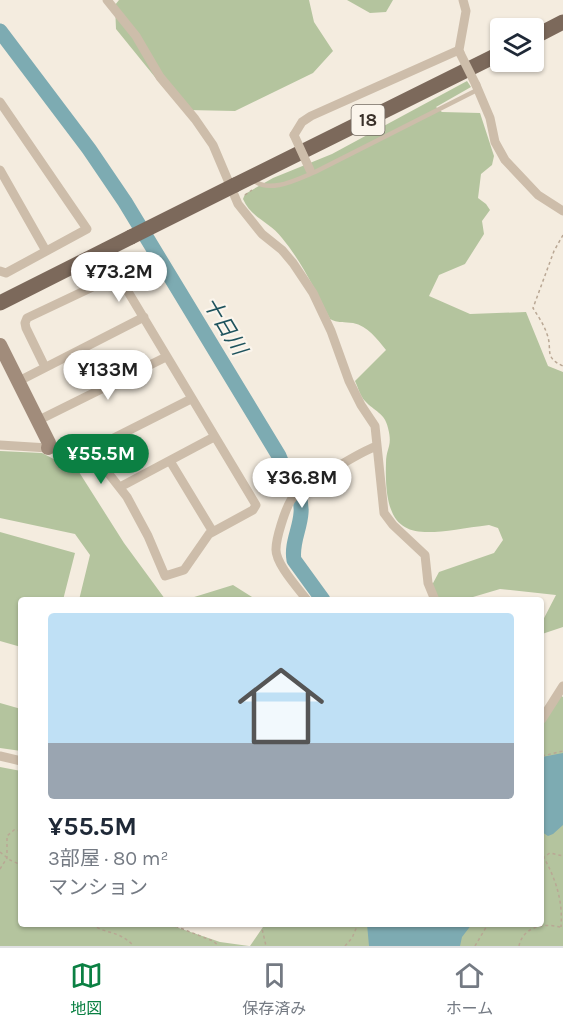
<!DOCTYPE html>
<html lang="ja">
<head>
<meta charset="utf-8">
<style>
	body { margin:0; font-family:Karla,"Noto Sans JP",sans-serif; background:#f6f6f7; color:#1f2937; height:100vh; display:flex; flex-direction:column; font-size:22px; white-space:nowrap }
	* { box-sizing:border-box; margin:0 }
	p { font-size:20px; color:#747a83 }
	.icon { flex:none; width:33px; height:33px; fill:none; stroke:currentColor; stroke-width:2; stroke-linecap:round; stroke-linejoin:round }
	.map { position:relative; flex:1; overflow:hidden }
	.side { position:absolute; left:18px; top:597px; width:526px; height:330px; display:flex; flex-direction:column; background:#fff; border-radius:6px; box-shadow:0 2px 4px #0004 }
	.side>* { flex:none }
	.buttons { position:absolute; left:490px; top:18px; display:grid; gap:12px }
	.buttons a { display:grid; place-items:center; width:54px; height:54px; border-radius:6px; background:#fff; box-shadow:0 2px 4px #0004; font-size:30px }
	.price { position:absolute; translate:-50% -51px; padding:0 14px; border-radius:21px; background:#fff; color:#222; font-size:20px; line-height:39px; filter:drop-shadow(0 2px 3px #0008) }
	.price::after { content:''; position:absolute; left:50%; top:36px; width:18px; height:14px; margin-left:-9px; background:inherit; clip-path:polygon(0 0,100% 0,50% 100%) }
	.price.active { background:#0b8043; color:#fff }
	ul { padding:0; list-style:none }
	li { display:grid; align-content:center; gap:12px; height:318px; padding:0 30px }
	li span { display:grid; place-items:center; height:186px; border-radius:6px; color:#555 }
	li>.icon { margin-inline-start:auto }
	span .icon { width:108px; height:108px; fill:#fffc; stroke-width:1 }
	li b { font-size:26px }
	.menu { display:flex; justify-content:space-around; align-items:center; height:84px; border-top:2px solid #e0e1e3; background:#fff; font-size:16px; color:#747a83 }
	.menu a { display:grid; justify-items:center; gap:3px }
	.menu .active { color:#0b8043 }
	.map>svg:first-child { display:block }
	.green { fill:#b4c49e }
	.water { fill:#7dabb2 }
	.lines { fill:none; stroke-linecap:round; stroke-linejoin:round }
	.river { stroke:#7dabb2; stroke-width:15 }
	.path { stroke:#b9a794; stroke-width:1.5; stroke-dasharray:3 3; stroke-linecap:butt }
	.lane { stroke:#cdbdaa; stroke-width:4.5 }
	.street { stroke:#cdbdaa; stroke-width:9 }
	.secondary { stroke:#a18c7b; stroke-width:14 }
	.primary { stroke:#7c695b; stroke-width:15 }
	.street-bridge { stroke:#cdbdaa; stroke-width:9 }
	.primary-bridge { stroke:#7c695b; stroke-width:15 }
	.labels { text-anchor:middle; stroke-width:4.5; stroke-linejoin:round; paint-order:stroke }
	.shield { fill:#fbf5ec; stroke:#746c64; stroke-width:1.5 }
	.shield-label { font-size:18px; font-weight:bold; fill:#3a312a }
	.water-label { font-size:21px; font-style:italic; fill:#1e535d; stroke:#fbf5ec }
</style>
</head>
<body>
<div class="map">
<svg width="563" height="946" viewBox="0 0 563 946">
	<rect width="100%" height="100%" fill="#f4ecdf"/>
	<path class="green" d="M119,0h190l5,22 19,29 -20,22 -78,38 -47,-1 -25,-23 -47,-58 -1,-24z
		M347,0h46l-7,12 -16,1z
		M467,81l4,6 -35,20 6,5 38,1 14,43 -2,9 -11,9 -3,24 8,6 4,6 -8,11 2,13 -19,30 -26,11 -10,21 41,18 56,-2 22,54 15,6v255l-21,7v-12l14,-27 -56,-6 -27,8 -34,3 -7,-15 7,-13 55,-19 9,-13 -5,-12 -9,-3c-66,8 -106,26 -103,-62 0,-16 7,-16 2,-35 -3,-15 -14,-17 -23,-27 -5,-5 -7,-14 -10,-20l31,-31c-9,-11 -18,-24 -33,-27 -8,-1 -16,0 -23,-4 -14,-27 -28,-57 -48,-81 -12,-16 -31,-20 -39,-39l2,-5 28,-16 59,-24z
		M0,451l42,2 37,19 45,71 41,56 26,-1 42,-13 24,15h-178l11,-45 -15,-21 -75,-16z
		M0,532l75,21 -12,47h-42v47l-21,-6z
		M559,694l4,3v249h-313l15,-22h277v-198z
		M0,703l21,6v42l-21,-3z
		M0,767l21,4v50l-3,2v14l3,1v86h146l53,18 29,4h-249z"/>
	<path class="water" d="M563,753v72l-10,9 -5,2 -6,-4v-75z
		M367,924h105l-10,13 -2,9h-91z"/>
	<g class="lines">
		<path class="river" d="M0,31l89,118 36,53 154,254c7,20 24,34 22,57 -1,16 -10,31 -7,47l29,40"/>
		<path class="path" d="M245,195l7,-5
			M563,235l-9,16 -21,57c5,8 11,17 14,26 6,16 -4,23 16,32
			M542,756l21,-5
			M0,852l10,8 11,5
			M543,856c13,23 20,45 18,71
			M542,858l8,-5 13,3
			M0,869l7,-11v-22l7,-6 7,1
			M92,924c14,11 25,5 42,22
			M170,924l43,17 6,5
			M261,924l5,22
			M345,946l7,-8 6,-14
			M475,946l13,-22
			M519,946c4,-20 27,-24 44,-18"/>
		<path class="lane" d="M252,179c16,16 46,0 63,-7l162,-82"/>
		<path class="street" d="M107,0l29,36 24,41 35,42 18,26 25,59 24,30 20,16 11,13 20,30 18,38 18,50 12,24 14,21 9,87 9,12 32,30 3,28 7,17
			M460,53l-1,-3 7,-39 -3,-11
			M476,85l14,33 5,24 10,18 33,35 25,16
			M0,102l87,127 -81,44 -6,-2
			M294,135l8,-13 9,-6 148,-66
			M0,170l46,81
			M17,382l127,-65
			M37,421l129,-64
			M0,445l48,3 30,7h12l8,5 29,37 21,39 17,40 19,-6 25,-36 44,-24 3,-5 -138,-230 -91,43 -2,5 1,5 19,39
			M90,455l2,-6 99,-50
			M170,461l43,71
			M120,487l94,-50
			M307,600c-9,-12 -32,-37 -31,-51 0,-11 9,-39 15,-49 8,-12 71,-49 86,-54
			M542,719l21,-33
			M0,756l21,5"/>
		<path class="secondary" d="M0,345l49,98 -1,5"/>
		<path class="primary" d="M534,37l29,-15
			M235,185l266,-132
			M0,303l131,-66"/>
		<path class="street-bridge" d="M460,53l16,32
			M294,135l16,35"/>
		<path class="primary-bridge" d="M131,237l104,-52"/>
	</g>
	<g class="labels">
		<rect class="shield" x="351.5" y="105" width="33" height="30" rx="4.5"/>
		<g class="shield-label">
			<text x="368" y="126">18</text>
		</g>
		<g class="water-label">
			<text transform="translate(225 326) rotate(59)" y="7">十日川</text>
		</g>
	</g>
</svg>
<div class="buttons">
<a><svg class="icon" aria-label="layers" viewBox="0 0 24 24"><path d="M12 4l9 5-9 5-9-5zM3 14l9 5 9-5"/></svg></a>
</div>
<b class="price" style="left:119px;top:303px">¥73.2M</b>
<b class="price" style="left:108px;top:401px">¥133M</b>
<b class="price active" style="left:101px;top:485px">¥55.5M</b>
<b class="price" style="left:302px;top:509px">¥36.8M</b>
<section class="side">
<ul>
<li><span style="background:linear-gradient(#bfe0f5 70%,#9aa5b1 0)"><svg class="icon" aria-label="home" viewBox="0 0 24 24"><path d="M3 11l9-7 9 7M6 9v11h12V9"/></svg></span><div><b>¥55.5M</b><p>3部屋 · 80 m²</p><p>マンション</p></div></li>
</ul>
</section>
</div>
<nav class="menu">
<a class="active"><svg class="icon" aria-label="map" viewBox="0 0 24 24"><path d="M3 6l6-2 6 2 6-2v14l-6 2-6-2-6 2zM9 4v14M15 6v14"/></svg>地図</a>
<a><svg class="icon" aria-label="saved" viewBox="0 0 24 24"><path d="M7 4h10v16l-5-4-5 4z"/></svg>保存済み</a>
<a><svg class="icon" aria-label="home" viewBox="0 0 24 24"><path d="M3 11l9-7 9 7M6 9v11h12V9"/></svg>ホーム</a>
</nav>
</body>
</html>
